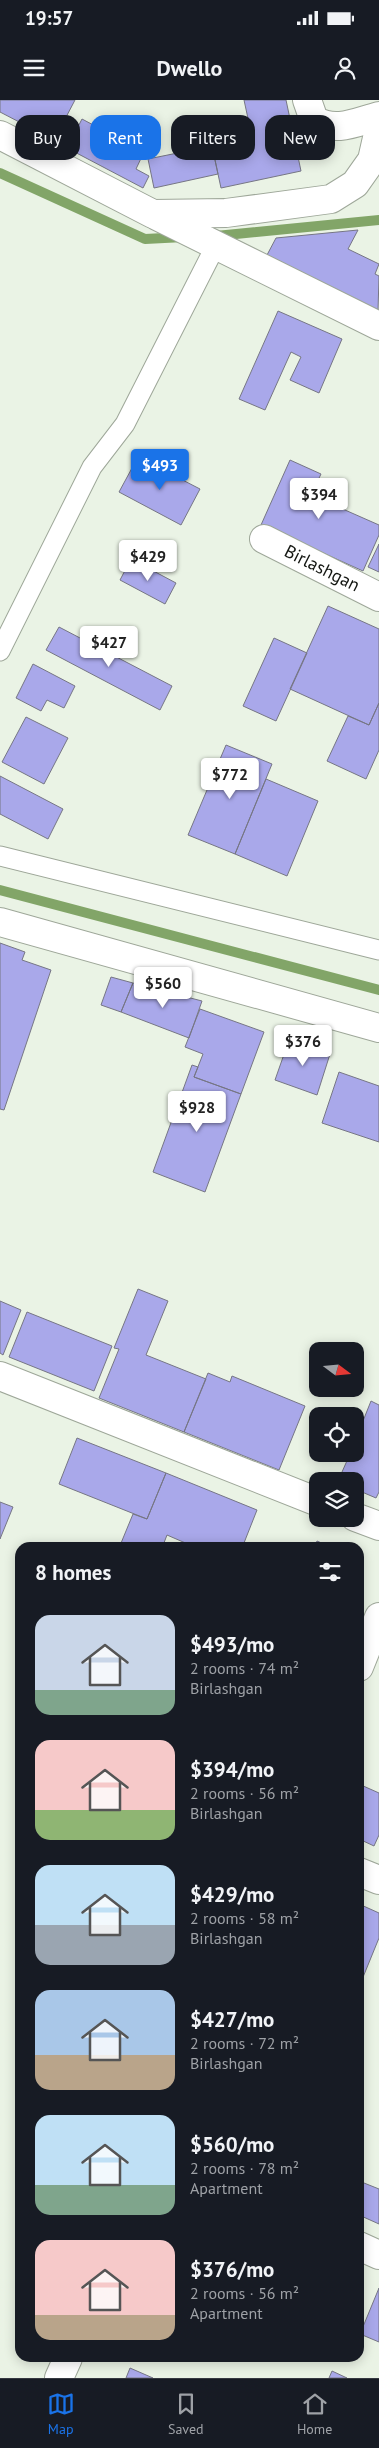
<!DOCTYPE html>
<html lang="en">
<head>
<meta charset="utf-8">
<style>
	body { margin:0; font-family:"PT Sans",sans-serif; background:#242831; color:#f1f3f6; height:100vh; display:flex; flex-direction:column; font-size:19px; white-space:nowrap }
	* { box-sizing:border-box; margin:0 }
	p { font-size:16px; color:#9ea1a6 }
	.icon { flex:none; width:28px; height:28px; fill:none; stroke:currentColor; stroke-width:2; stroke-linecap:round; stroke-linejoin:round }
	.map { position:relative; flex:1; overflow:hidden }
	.details { position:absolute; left:15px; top:1442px; width:349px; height:820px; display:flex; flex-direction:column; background:#171b24; border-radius:15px; box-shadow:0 2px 12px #0003 }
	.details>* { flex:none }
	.hud { position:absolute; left:15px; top:15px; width:350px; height:45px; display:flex; gap:10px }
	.needle { width:32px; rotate:106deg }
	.controls { position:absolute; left:309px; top:1242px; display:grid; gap:10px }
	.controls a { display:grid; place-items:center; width:55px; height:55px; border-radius:10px; background:#171b24; box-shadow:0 2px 12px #0003; font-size:25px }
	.price { position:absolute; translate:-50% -42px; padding:0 11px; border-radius:5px; background:#fff; color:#222; font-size:16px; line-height:32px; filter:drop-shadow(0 1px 2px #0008) }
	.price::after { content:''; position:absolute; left:50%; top:30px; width:15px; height:11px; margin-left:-8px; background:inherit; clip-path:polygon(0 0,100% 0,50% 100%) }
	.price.current { background:#1a73e8; color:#fff }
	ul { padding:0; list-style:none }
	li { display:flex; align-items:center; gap:15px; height:125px; padding:0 20px }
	li span { display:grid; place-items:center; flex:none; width:140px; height:100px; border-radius:15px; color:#555 }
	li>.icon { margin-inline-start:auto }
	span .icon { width:60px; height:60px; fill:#fffc; stroke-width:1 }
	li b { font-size:21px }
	h2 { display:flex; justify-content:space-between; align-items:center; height:60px; padding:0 20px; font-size:21px }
	.chip { padding:0 18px; border-radius:15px; background:#171b24; box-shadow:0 2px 12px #0003; font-size:18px; line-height:45px }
	.chip.current { background:#1a73e8; color:#fff }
	.status { display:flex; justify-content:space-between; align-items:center; height:35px; padding:0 25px; background:#171b24; direction:ltr }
	.status svg { height:14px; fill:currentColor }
	header { display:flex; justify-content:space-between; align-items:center; height:65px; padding:0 20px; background:#171b24; font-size:22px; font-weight:700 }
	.dock { display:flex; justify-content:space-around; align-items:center; height:70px; border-top:1px solid #363941; background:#171b24; font-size:14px; color:#9ea1a6 }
	.dock a { display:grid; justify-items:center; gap:2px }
	.dock .current { color:#1a73e8 }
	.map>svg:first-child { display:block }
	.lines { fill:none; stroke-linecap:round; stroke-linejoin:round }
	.stream { stroke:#82a568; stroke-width:10 }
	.building { fill:#a9a8ea; stroke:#767684 }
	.lane-casing { stroke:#9ea799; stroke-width:21 }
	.street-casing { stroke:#9ea799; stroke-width:30 }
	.lane { stroke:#fff; stroke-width:19 }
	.street { stroke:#fff; stroke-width:28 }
	.labels { text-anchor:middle; stroke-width:4; stroke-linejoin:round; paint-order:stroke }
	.street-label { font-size:18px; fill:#131611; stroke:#fff }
</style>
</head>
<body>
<div class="status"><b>19:57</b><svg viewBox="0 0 49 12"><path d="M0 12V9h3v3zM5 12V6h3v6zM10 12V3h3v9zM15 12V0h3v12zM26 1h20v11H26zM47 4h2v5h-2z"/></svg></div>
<header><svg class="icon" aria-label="menu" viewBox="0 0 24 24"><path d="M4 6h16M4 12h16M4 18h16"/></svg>Dwello<svg class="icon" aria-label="person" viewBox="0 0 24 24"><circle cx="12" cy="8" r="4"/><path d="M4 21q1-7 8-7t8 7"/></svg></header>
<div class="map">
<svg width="379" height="2278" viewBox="0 0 379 2278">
	<rect width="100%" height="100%" fill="#eaf3e5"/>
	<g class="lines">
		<path class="stream" d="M0,73l145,66 39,-2
			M216,136l163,-16
			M0,790l379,100"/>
	</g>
	<path class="building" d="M0,0h75l-21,40 -54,-28z
		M244,0h42l15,71 -80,17 -9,-42 40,-9z
		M82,19l62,33 -8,17 13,7 -6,12 -76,-40z
		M212,46l6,28 -64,14 -6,-29z
		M358,130l-10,19 31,15 -4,10 4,2 -1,35 -111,-56 9,-17z
		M278,211l64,28 -23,54 -29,-13 11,-23 -10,-5 -26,58 -26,-11z
		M138,357l62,32 -19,36 -62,-33z
		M290,360l31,14 -10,21 68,30v10l-16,36 -102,-46z
		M379,444v28l-11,-5z
		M131,459l45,24 -11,21 -45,-24z
		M328,506l51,23v74l-10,22 -79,-36z
		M59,527l113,59 -12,24 -114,-60z
		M274,538l33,15 -31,68 -33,-15z
		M33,564l42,22 -11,22 -17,-8 -6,11 -25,-13z
		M379,603v47l-13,29 -39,-18 21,-45 21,9z
		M26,617l42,21 -24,46 -42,-22z
		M226,645l46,19 -37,90 -47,-19z
		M0,676l63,33 -15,30 -48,-25z
		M266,679l52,22 -31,75 -52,-22z
		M0,843l25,9 -3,8 29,10 -47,140 -4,-1z
		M111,877l22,6 -12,29 -20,-7z
		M133,883l69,18 -13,37 -68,-26z
		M200,909l64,23 -23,62 -47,-17 9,-23 -18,-7z
		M289,940l41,14 -13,41 -42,-15z
		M192,965l6,2 -4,10 47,17 -36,98 -52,-20z
		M339,972l40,14v56l-57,-19z
		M138,1189l30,12 -22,54 60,24 -22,53 -85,-34 20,-49 -5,-1z
		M0,1201l21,9 -18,45 -3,-2z
		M27,1212l85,34 -18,45 -85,-34z
		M208,1273l22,9 2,-6 73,30 -26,64 -95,-38z
		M371,1301l8,4v87l-3,6 -21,-9v-8h-17l12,-27h5v-13z
		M77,1338l89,35 -19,46 -88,-35z
		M166,1373l91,37 -15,38h-45l-30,-13 -5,13h-43l14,-34 14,5z
		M0,1402l13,5 -13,32z
		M317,1441l16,7h-19z
		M361,1685l18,8v42l-5,11 -15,-7v-48z
		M359,1804l20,9v25l-20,49z
		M359,2081l20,8v35l-20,-9z
		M379,2188v54l-19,-8z
		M130,2268l23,10h-27z
		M332,2271l15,7h-18z"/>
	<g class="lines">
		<defs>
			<path id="lane" d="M0,551l92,-184 33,-43 91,-179
				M0,756l379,94"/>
			<g id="street">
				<path d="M307,0l7,20c22,13 42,2 65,-4"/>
				<path d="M0,35l153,79 73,-1 105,-14 24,-15 17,-24 7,-31"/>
				<path d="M157,116l222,110"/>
				<path id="s1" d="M264,439l115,58"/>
				<path d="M0,822l379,106"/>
				<path d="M0,1276l318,126"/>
				<path d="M355,1417l24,9"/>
				<path d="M359,1567l20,-50"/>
				<path d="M359,1772l20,8"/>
				<path d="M359,2146l20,9"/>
				<path d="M59,2278l9,-20"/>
			</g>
		</defs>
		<use href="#lane" class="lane-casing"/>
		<use href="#street" class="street-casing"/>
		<use href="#lane" class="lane"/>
		<use href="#street" class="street"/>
	</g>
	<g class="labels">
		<g class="street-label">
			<text dy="6" stroke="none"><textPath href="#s1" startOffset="65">Birlashgan</textPath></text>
		</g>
	</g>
</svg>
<div class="controls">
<a><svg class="needle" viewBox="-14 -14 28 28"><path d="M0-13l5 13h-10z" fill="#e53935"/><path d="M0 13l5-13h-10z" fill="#9ea1a6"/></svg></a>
<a><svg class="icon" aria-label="locate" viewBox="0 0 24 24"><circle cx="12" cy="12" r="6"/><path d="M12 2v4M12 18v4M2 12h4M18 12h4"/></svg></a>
<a><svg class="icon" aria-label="layers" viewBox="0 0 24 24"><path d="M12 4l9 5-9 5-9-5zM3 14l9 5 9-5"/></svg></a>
</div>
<b class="price current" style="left:160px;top:391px">$493</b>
<b class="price" style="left:319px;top:420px">$394</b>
<b class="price" style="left:148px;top:482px">$429</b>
<b class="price" style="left:109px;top:568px">$427</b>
<b class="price" style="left:230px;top:700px">$772</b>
<b class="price" style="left:163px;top:909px">$560</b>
<b class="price" style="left:303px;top:967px">$376</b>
<b class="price" style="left:197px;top:1033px">$928</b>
<div class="hud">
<a class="chip">Buy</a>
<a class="chip current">Rent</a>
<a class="chip">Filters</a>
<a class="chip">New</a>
</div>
<section class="details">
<h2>8 homes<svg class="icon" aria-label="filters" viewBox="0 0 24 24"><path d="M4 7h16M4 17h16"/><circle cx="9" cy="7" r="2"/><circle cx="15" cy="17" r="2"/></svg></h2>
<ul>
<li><span style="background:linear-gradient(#c9d6e8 75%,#7fa58c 0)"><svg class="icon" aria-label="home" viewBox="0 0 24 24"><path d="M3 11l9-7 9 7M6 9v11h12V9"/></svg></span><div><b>$493/mo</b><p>2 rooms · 74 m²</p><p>Birlashgan</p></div></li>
<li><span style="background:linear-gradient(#f6c9c9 70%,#8fb573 0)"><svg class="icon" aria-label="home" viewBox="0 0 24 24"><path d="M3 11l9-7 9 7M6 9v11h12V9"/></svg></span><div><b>$394/mo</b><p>2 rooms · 56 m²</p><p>Birlashgan</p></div></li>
<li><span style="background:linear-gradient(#bfe0f5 60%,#9aa5b1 0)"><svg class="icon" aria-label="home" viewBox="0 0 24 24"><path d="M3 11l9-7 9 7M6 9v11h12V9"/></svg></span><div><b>$429/mo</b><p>2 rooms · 58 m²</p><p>Birlashgan</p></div></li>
<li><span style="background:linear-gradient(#a9c7e8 65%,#b9a48a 0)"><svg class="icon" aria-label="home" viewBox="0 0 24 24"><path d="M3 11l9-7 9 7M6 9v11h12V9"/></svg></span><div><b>$427/mo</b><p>2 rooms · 72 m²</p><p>Birlashgan</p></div></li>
<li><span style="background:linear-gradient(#bfe0f5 70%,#7fa58c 0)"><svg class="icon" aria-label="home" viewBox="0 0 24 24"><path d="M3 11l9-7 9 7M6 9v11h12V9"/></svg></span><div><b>$560/mo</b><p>2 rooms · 78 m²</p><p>Apartment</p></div></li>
<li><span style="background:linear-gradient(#f6c9c9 75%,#b9a48a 0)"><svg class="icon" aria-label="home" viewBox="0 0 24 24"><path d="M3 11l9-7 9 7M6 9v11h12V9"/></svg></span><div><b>$376/mo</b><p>2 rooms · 56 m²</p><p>Apartment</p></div></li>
</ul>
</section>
</div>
<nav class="dock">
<a class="current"><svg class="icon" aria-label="map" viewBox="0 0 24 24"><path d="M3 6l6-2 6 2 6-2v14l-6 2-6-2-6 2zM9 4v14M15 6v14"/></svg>Map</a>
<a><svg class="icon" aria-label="saved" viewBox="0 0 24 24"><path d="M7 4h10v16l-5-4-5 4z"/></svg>Saved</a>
<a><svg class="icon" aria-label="home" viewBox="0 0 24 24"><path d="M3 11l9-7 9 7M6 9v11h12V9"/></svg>Home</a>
</nav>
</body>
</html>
